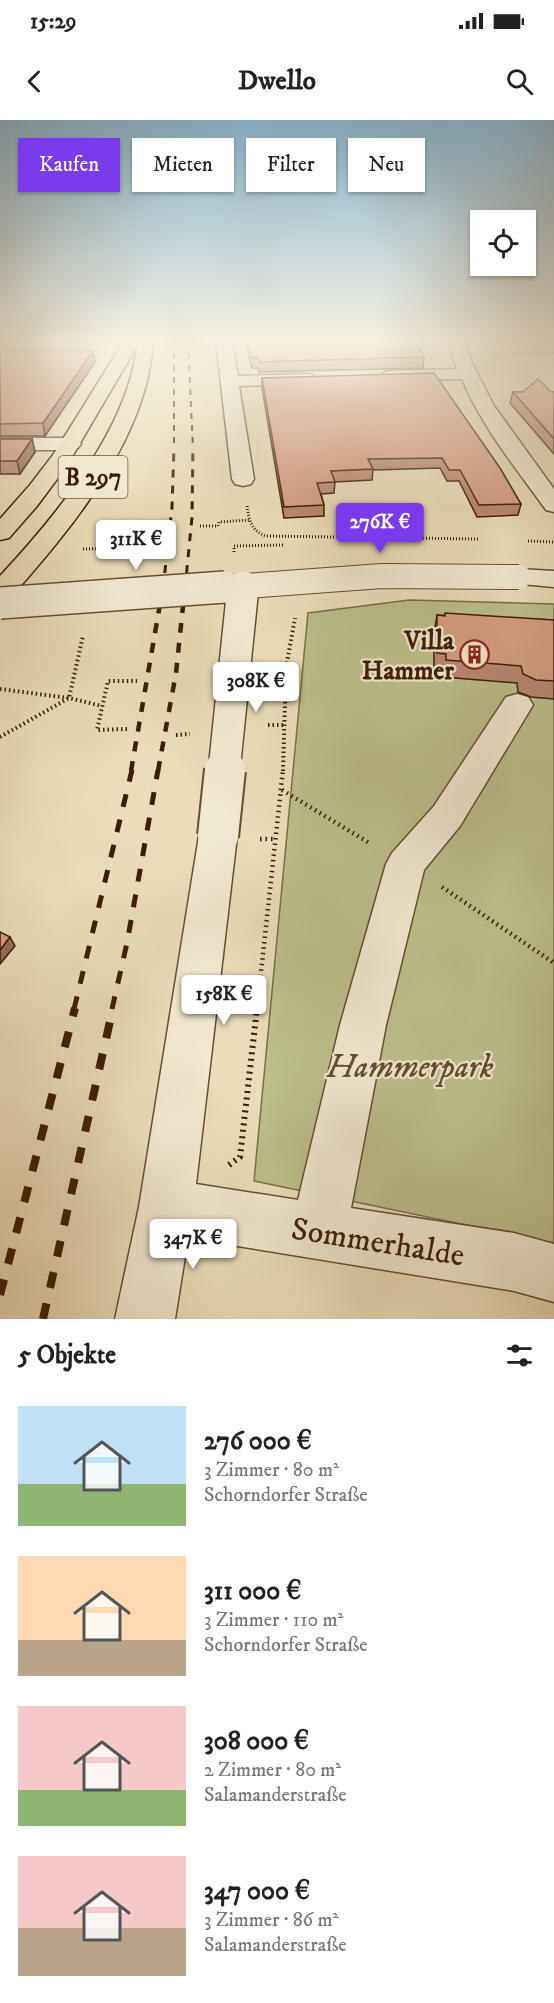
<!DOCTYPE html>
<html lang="de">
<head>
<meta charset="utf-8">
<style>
	body { margin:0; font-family:"IM FELL DW Pica",serif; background:#f6f6f6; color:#222; height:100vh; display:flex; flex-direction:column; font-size:22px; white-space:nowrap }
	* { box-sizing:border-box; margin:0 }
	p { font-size:20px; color:#767676 }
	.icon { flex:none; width:33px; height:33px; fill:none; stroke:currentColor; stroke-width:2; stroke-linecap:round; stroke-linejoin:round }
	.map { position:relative; height:1199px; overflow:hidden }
	.sheet { display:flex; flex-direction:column; background:#fff; flex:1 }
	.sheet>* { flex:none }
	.banner { position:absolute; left:18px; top:18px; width:519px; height:54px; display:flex; gap:12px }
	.fabs { position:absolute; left:470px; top:90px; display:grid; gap:12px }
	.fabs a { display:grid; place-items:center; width:66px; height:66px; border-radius:0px; background:#fff; box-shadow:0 2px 4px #0004; font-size:30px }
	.price { position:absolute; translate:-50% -51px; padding:0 14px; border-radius:6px; background:#fff; color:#222; font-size:20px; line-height:39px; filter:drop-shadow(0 2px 3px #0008) }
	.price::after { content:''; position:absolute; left:50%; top:36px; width:18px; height:14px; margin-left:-9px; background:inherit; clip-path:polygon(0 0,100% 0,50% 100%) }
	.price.selected { background:#7c3aed; color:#fff }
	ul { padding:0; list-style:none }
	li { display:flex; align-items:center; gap:18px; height:150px; padding:0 18px }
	li span { display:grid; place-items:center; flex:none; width:168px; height:120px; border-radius:0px; color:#555 }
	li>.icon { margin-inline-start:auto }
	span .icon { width:72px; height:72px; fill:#fffc; stroke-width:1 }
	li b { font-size:26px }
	h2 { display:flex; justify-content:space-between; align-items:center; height:72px; padding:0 18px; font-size:26px }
	.chip { padding:0 21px; border-radius:0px; background:#fff; box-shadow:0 2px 4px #0004; font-size:21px; line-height:54px }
	.chip.selected { background:#7c3aed; color:#fff }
	.status { display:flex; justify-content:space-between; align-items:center; height:42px; padding:0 30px; background:#fff; direction:ltr }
	.status svg { height:16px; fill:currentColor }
	header { display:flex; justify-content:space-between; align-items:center; height:78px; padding:0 18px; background:#fff; font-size:27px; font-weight:800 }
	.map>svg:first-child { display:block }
	.green { fill:#bcbf8c; stroke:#7c6e4a; stroke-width:1.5 }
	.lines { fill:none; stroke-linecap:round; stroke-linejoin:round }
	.minor-casing { stroke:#684d34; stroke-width:3 }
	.major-casing { stroke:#3d1d07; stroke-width:3 }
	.path-far4 { stroke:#3d1d07; stroke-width:2; stroke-dasharray:1 1.5; stroke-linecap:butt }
	.path-far3 { stroke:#3d1d07; stroke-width:3; stroke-dasharray:1 2; stroke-linecap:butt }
	.path-far2 { stroke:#3d1d07; stroke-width:4; stroke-dasharray:1.5 3; stroke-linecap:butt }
	.path-far1 { stroke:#3d1d07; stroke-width:4.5; stroke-dasharray:1.5 4; stroke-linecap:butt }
	.path { stroke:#3d1d07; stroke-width:6; stroke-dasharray:2 4.5; stroke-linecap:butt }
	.minor { fill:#f2e9d2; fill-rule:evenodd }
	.major { fill:#ebddba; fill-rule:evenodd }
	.rail-far4 { stroke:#3d1d07; stroke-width:2; stroke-dasharray:6 6; stroke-linecap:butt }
	.rail-far3 { stroke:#3d1d07; stroke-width:3; stroke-dasharray:8 8; stroke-linecap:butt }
	.rail-far2 { stroke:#3d1d07; stroke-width:4.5; stroke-dasharray:10 10; stroke-linecap:butt }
	.rail-far1 { stroke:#3d1d07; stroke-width:5; stroke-dasharray:13 13; stroke-linecap:butt }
	.rail { stroke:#3d1d07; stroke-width:8; stroke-dasharray:16 16; stroke-linecap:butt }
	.minor-bridge-far2-casing { stroke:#684d34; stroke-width:26; stroke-linecap:butt }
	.minor-bridge-far1-casing { stroke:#684d34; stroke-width:34; stroke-linecap:butt }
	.minor-bridge-casing { stroke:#684d34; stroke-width:44; stroke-linecap:butt }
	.minor-bridge-far2 { stroke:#f2e9d2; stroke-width:24 }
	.minor-bridge-far1 { stroke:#f2e9d2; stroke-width:31 }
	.minor-bridge { stroke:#f2e9d2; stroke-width:40 }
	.wall { fill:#b98872; stroke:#3d1d07; stroke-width:1.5 }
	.shaded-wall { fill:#966f5c; stroke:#3d1d07; stroke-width:1.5 }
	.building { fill:#d79e84; stroke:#3d1d07; stroke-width:1.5 }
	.labels { text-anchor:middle; stroke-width:4.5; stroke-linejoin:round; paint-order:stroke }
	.shield { fill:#f2e9d2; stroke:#735a44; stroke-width:1.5 }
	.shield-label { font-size:24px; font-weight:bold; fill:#3d1d07 }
	.poi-label { font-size:26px; font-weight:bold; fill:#3d1d07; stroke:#f2e9d2; text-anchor:end }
	.near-park-label { font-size:32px; font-style:italic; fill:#634e2f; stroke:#f2e9d2 }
	.near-street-label { font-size:32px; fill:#3d1d07; stroke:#f2e9d2 }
</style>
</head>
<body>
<div class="status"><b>15:29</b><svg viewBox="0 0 49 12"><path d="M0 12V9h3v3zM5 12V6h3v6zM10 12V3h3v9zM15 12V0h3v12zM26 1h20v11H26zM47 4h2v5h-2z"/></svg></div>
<header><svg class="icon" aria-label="back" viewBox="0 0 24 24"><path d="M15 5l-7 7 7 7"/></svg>Dwello<svg class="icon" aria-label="search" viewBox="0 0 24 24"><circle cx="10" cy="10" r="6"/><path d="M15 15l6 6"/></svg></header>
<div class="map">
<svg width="554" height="1199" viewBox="0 0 554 1199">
	<rect width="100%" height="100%" fill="#ebddba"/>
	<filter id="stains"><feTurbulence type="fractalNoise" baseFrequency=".00333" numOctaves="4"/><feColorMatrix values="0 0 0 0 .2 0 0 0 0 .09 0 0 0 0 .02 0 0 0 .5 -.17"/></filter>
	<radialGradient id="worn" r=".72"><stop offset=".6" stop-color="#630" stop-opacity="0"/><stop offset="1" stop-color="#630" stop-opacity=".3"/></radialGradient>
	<path class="green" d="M0,221h89l-1,12 -88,-2z
		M409,480l145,4v639l-300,-62 54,-568z"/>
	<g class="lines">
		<defs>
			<path id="minor" d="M216,221h16l6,35 69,-2 6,1 3,4 -3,4 -6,1 -68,2 15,93 -3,5 -8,2 -8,-2 -3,-5z
				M448,221h16l8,22 22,43 60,83v23l-8,-2c-30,-42 -64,-83 -84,-131l-71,2 -6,-1 -3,-4 3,-4 6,-1 66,-2z
				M0,318h71l7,2 3,4 -3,4 -7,2h-71z
				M519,449l35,2v16l-44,-4 -4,-6 4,-6z
				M517,574l11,3 5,8 -73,121 -36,44 -38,155 -35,183 163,25 40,11v58l-40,-11 -326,-53 -13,81h-60l24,-112 60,-371 5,-11 14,-4 14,4 5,11 -41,348 102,16 42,-175 46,-161 6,-11 42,-47 72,-109z"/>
			<path id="major" d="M124,221h29c-5,97 -82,188 -143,257l-10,2v-24c55,-59 128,-147 137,-230l-71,121 -29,39 -28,32 -9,2v-21l30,-34 23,-30z"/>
		</defs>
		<use href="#minor" class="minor-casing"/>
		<use href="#major" class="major-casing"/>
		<path class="path-far4" d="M492,234l62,-1"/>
		<path class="path-far3" d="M247,386c2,14 4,25 19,30l212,3
			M200,406h18l1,-4 30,-2
			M528,421l26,1
			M83,429l51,-1
			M234,432v-6l49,-1"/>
		<path class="path-far2" d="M271,547l15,1
			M0,569l69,9 33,8
			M268,605h16
			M127,609l-30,1 11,-49h29
			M176,615l14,-1
			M0,617l69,-39 14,-62
			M283,651l3,-103 9,-50"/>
		<path class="path-far1" d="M282,670l89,54
			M260,719h15
			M442,767l112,76
			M257,889l26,-239"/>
		<path class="path" d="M229,1045l11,-8 17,-149"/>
		<use href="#minor" class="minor"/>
		<use href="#major" class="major"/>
		<path class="rail-far4" d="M174,221v108
			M188,221l5,108"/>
		<path class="rail-far3" d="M163,469l9,-82 2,-60
			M185,469l7,-72 1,-70"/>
		<path class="rail-far2" d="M131,651l32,-184
			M158,651l18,-98 9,-86"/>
		<path class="rail-far1" d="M74,889l58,-239
			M112,889l15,-66 31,-173"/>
		<path class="rail" d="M0,1175l75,-287
			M43,1199l70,-311"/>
		<defs>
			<path id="minor-bridge-far2" d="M204,469l178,-13 137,1
				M243,469v-3"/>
			<path id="minor-bridge-far1" d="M0,483l225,-16
				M224,651l19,-184"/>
			<path id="minor-bridge" d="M218,716l7,-66"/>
		</defs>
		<use href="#minor-bridge-far2" class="minor-bridge-far2-casing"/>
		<use href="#minor-bridge-far1" class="minor-bridge-far1-casing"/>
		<use href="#minor-bridge" class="minor-bridge-casing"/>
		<use href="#minor-bridge-far2" class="minor-bridge-far2"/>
		<use href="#minor-bridge-far1" class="minor-bridge-far1"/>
		<use href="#minor-bridge" class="minor-bridge"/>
	</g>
	<path class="wall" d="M245,221h168l11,16 -1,11 -164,4 -1,-4h-6z
		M0,229l95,13 -50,74h-45z
		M262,258l238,90 21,36 -3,11 -41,2 -18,-36h-12l-7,-13 -67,2 -1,10 -37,2 -1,11 -13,1 3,11v11l-40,2 -22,-130z
		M513,272h41v62l-44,-51z
		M0,319h32l3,13 -15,22h-20z
		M437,495l117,5v79l-23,-2 -13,-5 -1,-9 -74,-6v-6l-9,-1v-37z"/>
	<path class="shaded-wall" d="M93,231l2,11 -50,74 -2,-13z
		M32,319l3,13 -15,22 -3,-13z
		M10,817l5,9 -15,18v-14z"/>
	<path class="building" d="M247,221h166l11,16 -165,5 -1,-5 -7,1z
		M0,229l93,2 -50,72 -43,1z
		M434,253l66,95 21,36 -42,1 -19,-35h-11l-7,-12 -74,1 5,10 -42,2 4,11 -18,1 7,22 -40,2 -22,-129z
		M538,259l13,13h3v47l-41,-47h10z
		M0,319h32l-15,22h-17z
		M445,493l109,7v61l-18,-1 -13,-6 -2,-8 -75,-6v-6l-9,-1v-38l8,1z
		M0,812l10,5 -10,13z"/>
	<linearGradient id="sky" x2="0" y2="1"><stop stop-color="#88b7d4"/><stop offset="0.57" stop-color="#f6f0e0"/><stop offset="1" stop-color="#f6f0e0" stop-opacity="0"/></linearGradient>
	<rect width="554" height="388" fill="url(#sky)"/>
	<defs>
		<symbol id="building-ring" viewBox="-11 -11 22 22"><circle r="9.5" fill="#f2e9d2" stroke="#8f2418" stroke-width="1.5"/><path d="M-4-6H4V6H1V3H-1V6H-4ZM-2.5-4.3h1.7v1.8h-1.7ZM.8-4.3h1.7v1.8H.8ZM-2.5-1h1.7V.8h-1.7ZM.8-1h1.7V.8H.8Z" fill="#8f2418"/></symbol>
	</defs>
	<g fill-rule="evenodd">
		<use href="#building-ring" x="458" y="518" width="33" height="33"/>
	</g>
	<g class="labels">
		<rect class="shield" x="58.5" y="336" width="69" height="42" rx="4.5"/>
		<g class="shield-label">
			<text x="93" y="365">B 297</text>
		</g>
		<g class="poi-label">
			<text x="454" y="529">Villa<tspan x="454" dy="30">Hammer</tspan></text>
		</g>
		<g class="near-park-label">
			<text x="410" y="957">Hammerpark</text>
		</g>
		<g class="near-street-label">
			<text transform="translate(378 1121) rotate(9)" y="11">Sommerhalde</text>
		</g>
	</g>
	<rect width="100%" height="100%" filter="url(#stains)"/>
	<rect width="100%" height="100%" fill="url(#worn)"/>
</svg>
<div class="fabs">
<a><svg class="icon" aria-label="locate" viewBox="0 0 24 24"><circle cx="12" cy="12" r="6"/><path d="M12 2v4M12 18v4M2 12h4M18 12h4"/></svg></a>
</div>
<b class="price selected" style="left:380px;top:434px">276K €</b>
<b class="price" style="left:136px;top:451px">311K €</b>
<b class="price" style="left:256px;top:593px">308K €</b>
<b class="price" style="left:224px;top:906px">158K €</b>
<b class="price" style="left:193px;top:1150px">347K €</b>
<div class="banner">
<a class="chip selected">Kaufen</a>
<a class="chip">Mieten</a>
<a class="chip">Filter</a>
<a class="chip">Neu</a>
</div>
</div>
<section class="sheet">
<h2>5 Objekte<svg class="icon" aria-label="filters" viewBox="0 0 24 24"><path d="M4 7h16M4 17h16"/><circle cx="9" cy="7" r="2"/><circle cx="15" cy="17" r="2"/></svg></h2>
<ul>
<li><span style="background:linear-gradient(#bfe0f5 65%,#8fb573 0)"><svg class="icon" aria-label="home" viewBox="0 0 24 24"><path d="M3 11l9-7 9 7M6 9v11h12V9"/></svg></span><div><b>276 000 €</b><p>3 Zimmer · 80 m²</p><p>Schorndorfer Straße</p></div></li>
<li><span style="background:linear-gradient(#ffd9b3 70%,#b9a48a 0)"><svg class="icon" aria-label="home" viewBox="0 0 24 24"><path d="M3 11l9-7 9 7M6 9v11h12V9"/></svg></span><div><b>311 000 €</b><p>3 Zimmer · 110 m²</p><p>Schorndorfer Straße</p></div></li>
<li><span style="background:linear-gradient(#f6c9c9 70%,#8fb573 0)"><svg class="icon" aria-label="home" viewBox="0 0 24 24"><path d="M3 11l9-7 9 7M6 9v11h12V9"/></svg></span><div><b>308 000 €</b><p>2 Zimmer · 80 m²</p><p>Salamanderstraße</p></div></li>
<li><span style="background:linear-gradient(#f6c9c9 60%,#b9a48a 0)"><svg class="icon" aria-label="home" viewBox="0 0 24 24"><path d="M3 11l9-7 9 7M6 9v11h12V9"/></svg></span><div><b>347 000 €</b><p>3 Zimmer · 86 m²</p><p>Salamanderstraße</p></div></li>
</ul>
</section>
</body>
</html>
